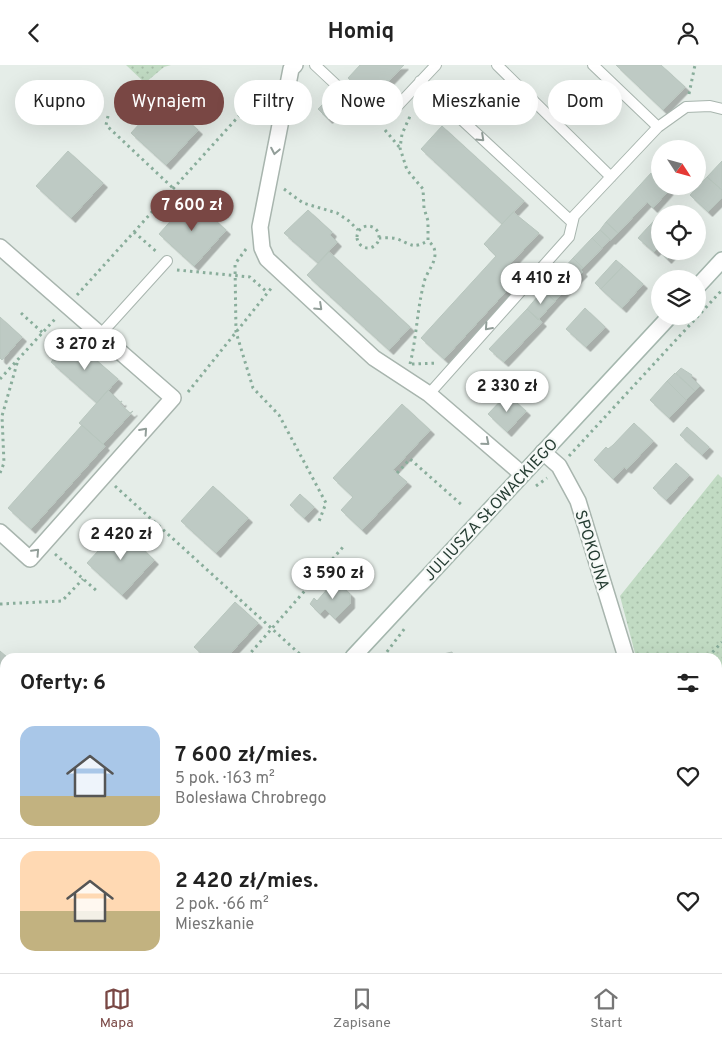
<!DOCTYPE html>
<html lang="pl">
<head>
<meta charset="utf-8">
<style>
	body { margin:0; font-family:Overpass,sans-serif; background:#f2f2f2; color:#222; height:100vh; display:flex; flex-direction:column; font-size:19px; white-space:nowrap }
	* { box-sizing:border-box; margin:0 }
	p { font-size:16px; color:#767676 }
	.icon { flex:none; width:28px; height:28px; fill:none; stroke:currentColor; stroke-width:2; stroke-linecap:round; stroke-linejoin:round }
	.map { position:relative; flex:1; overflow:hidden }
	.sheet { position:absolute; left:0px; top:588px; width:722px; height:321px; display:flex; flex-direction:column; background:#fff; border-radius:15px 15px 0 0; box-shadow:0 5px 20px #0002 }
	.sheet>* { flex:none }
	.hud { position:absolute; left:15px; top:15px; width:692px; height:45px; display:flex; gap:10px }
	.needle { width:32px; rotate:126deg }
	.controls { position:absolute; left:651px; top:75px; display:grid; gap:10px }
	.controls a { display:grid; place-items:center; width:55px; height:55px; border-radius:50%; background:#fff; box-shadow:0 5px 20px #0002; font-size:25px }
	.price { position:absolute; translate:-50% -42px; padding:0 11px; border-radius:18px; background:#fff; color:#222; font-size:16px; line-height:32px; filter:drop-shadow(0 1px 2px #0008) }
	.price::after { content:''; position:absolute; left:50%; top:30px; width:15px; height:11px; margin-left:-8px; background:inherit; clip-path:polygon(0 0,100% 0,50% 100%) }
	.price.on { background:#794744; color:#fff }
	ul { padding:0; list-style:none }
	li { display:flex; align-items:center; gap:15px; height:125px; padding:0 20px }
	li+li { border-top:1px solid #e0e0e0 }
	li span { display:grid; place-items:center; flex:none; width:140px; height:100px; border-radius:15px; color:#555 }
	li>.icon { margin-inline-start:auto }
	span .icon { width:60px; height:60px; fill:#fffc; stroke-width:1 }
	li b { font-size:21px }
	h2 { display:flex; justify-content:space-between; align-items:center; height:60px; padding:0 20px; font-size:21px }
	.tag { padding:0 18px; border-radius:22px; background:#fff; box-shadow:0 5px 20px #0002; font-size:18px; line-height:45px }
	.tag.on { background:#794744; color:#fff }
	header { display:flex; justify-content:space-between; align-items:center; height:65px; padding:0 20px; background:#fff; font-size:22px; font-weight:700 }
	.tabs { display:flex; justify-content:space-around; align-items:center; height:70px; border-top:1px solid #e0e0e0; background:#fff; font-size:14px; color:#767676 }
	.tabs a { display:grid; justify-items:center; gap:2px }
	.tabs .on { color:#794744 }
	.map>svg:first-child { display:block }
	.green { fill:url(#green-dots) }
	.pitch { fill:#c1dbc3 }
	.water { fill:url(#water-rules) }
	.building { fill:#becac4; stroke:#b8c6be; filter:url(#shadow) }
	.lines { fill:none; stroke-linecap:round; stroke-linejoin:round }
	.lane-casing { stroke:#a8b5ae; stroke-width:12 }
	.street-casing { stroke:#a8b5ae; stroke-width:18 }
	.secondary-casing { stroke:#a5b7ae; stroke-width:18 }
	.path { stroke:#89ad9b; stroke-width:3; stroke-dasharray:2.5 4; stroke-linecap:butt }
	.lane { stroke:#fff; stroke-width:10 }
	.street { stroke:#fff; stroke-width:15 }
	.secondary { stroke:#fff; stroke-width:15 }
	.oneway { stroke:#929e99 }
	.labels { text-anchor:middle; stroke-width:4.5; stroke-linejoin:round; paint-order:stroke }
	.street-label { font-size:16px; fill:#263d33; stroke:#f6f9f7 }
</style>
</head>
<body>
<header><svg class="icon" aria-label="back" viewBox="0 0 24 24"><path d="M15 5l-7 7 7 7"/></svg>Homiq<svg class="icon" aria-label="person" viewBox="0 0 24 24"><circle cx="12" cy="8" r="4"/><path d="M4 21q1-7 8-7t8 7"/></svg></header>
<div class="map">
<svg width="722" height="908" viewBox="0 0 722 908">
	<defs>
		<pattern id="green-dots" width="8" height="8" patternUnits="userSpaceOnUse" patternTransform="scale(1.25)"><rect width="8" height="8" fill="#c1dbc3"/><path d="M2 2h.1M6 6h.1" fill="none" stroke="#a6bda8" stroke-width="1.8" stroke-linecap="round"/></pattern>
		<pattern id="water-rules" width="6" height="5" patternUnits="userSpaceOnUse" patternTransform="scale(1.25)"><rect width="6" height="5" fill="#94cbca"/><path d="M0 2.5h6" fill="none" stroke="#79a6a5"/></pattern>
		<filter id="shadow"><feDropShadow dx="4.5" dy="4.5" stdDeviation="0" flood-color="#0004"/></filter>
	</defs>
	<rect width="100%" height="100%" fill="#e5ede8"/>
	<path class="green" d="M126,0h45l-7,2 -19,16z
		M718,409l4,4v495l-4,-15v-301h-82l-16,-61z
		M5,773v131h43l-3,4h-45v-131z"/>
	<path class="pitch" d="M540,904h145l1,4h-145z"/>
	<path class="water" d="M0,823l5,1v80h23l-5,4h-23z"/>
	<path class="building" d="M360,0h44l-33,34 -23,-21z
		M616,0h45l24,22 -22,23z
		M163,33l35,32 -32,35 -35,-32z
		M328,34l10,10 -10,10 -10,-10z
		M442,61l82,75 -22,23 -81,-75z
		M68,86l35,32 -32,35 -35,-32z
		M722,96v29l-15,-13z
		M651,108l9,8v5h5l4,4 -16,18 -6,-6 -29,31 -12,-11z
		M707,112l15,13v8l-14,14 -18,-17z
		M191,133l35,32 -32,36 -35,-32z
		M308,145l24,22 -2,3 7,7 -19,21 -34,-30z
		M513,147l26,21 -31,33 11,11 -75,82 -23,-21 75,-82 -12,-12z
		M661,148l-1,38h14l-7,8 -10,-10 -3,3 -16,-14z
		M606,157l12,11 -7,7 -11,-10z
		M600,165l10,9 -8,9 -10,-10z
		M592,173l10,10 -19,20 -10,-10z
		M329,187l81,75 -21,23 -82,-75z
		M573,193l10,10 -2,2 2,2 -7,7 -12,-11z
		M616,195l7,6 -22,23 -6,-6z
		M623,201l20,18 -21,24 -21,-19z
		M564,203l12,11 -21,22 -12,-11z
		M543,225l12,11 -17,19 -11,-11z
		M585,243l20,19 -19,20 -20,-18z
		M527,244l15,13 -38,40 -15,-13z
		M0,252l22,20 -20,23 -2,-2z
		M72,274l46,40 -21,24 -46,-41z
		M681,303l11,7 -1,2 9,9 -5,5 -19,-18z
		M513,306l20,19 -7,7 -20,-19z
		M675,308l20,18 -9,9 -19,-19z
		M667,316l19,19 -17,18 -19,-18z
		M108,325l12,12 2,-1 -2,3 10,9 3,-2 -30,33 -24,-21z
		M507,329l19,17 -19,21 -19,-18z
		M402,339l28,26 -37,40 14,12 -45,48 -21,-20 12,-13 -20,-19z
		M634,358l19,18 -26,28 -3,-2 -11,12 -19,-19 12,-13 2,2 5,-4z
		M82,360l23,21 -74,83 -23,-21z
		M687,362l22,20 -7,8 -22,-20z
		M676,398l13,12 -23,25 -13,-12z
		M213,421l35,32 -32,35 -35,-32z
		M300,429l14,13 -10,11 -14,-13z
		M120,462l34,33 -32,35 -35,-32z
		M335,515l15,14v10l-15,15 -10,-10 -5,5 -10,-10 4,-6 3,3z
		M235,537l23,21 -31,34h-22l-11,-10z
		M0,586l7,6h-2v41l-5,-5z
		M452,587l2,5h-24z
		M151,904h40l-4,4h-39z"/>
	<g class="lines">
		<defs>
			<path id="lane" d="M315,0l50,47c8,5 14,4 24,3l47,-50
				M497,0l114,112
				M593,0l65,62
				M420,16l152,141
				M100,270l67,-74
				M429,329l140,-157 5,-21 84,-89 28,-20 24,-1 12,3
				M0,763l5,-3
				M259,908l3,-4
				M385,908l16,-4"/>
			<path id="street" d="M295,0l-4,4 -31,158 2,21 5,11 107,99 55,36 93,80
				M0,182l173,151 -143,161 -30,-27
				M543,387l16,14 19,35 48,156
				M0,724l5,5
				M96,904l3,4
				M712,904l1,4"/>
			<path id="secondary" d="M698,221l24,-26
				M353,592l317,-341
				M67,908l3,-4"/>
		</defs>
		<use href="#lane" class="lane-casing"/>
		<use href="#street" class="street-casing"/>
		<use href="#secondary" class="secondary-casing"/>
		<path class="path" d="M689,29l6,-29
			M108,51l-2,9 68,64
			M385,65l15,18
			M284,124l19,14 34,10 12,8 9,9
			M357 172a11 11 0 1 1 22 0a11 11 0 1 1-22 0Z
			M134,167l24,21
			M379,173c6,0 15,-1 21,2 13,6 14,8 28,1
			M246,184l-11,15 1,68 17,56 26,27 47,88 -8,21
			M177,205l73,7 18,16
			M77,230l189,-209 6,-4
			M21,248l22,20
			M410,299c7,-28 7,-57 15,-85 3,-8 10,-16 10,-25 0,-6 -2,-9 -7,-13v-20l-4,-13 -1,-19 -16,-19 -7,-22 2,-14 9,-20
			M412,299l26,-1
			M0,314l56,-61
			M188,327l85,-106
			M569,391l153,-166
			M0,408l4,-10 -2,-47 16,-56
			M397,408l13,-14 53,47
			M115,421l188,171
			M536,421l11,-8
			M55,489l43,38
			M0,539l62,-3 21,-22
			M247,592l96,-110
			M383,592l22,-29
			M708,592l14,-15
			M0,646l5,5
			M0,681l5,-6
			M0,798h5
			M718,801l4,-4"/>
		<use href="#lane" class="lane"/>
		<use href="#street" class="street"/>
		<use href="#secondary" class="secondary"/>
	</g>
	<defs><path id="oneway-chevron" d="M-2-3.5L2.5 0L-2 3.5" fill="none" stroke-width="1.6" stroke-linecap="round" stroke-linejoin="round" transform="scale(1.25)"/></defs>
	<g class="oneway">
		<use href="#oneway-chevron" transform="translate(481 73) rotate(43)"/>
		<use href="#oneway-chevron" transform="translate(275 86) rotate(101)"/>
		<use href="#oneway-chevron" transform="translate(319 242) rotate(43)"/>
		<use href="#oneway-chevron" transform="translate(488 262) rotate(132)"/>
		<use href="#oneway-chevron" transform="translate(144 366) rotate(-48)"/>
		<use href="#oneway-chevron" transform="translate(486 377) rotate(40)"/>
		<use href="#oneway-chevron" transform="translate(36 487) rotate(-47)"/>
	</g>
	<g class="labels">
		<g class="street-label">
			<text transform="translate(490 444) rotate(-47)" y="6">JULIUSZA SŁOWACKIEGO</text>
			<text transform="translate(593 485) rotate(73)" y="6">SPOKOJNA</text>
		</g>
	</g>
</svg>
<div class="controls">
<a><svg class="needle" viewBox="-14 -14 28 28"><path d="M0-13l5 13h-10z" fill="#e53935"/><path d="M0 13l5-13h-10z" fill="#767676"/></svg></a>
<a><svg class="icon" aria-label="locate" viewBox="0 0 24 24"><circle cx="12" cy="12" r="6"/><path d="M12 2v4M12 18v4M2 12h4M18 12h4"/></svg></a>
<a><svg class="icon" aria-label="layers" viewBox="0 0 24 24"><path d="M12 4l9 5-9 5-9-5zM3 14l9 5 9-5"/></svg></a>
</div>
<b class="price on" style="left:192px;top:167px">7 600 zł</b>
<b class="price" style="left:541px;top:240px">4 410 zł</b>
<b class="price" style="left:85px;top:306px">3 270 zł</b>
<b class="price" style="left:507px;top:348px">2 330 zł</b>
<b class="price" style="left:121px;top:496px">2 420 zł</b>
<b class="price" style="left:333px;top:535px">3 590 zł</b>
<div class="hud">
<a class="tag">Kupno</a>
<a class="tag on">Wynajem</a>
<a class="tag">Filtry</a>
<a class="tag">Nowe</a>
<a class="tag">Mieszkanie</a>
<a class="tag">Dom</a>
</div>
<section class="sheet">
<h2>Oferty: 6<svg class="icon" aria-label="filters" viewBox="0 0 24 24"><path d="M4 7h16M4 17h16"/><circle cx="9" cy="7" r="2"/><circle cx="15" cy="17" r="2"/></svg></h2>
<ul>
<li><span style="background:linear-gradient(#a9c7e8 70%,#c2b280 0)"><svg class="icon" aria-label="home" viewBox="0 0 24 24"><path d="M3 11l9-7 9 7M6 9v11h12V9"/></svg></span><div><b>7 600 zł/mies.</b><p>5 pok. · 163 m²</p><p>Bolesława Chrobrego</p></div><svg class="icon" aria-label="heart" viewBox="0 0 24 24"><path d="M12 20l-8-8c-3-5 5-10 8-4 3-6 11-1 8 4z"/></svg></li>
<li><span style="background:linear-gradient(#ffd9b3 60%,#c2b280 0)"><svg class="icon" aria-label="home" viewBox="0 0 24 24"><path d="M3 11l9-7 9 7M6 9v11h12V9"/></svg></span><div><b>2 420 zł/mies.</b><p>2 pok. · 66 m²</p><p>Mieszkanie</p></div><svg class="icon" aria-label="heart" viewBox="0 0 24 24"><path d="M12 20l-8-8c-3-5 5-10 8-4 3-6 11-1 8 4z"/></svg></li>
</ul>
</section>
</div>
<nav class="tabs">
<a class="on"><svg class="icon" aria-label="map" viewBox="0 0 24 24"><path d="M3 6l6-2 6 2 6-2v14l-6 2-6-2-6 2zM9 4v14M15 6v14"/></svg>Mapa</a>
<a><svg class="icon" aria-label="saved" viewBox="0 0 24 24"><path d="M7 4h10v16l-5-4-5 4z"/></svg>Zapisane</a>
<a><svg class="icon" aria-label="home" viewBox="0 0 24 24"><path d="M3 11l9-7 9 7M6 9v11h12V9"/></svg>Start</a>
</nav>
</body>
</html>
